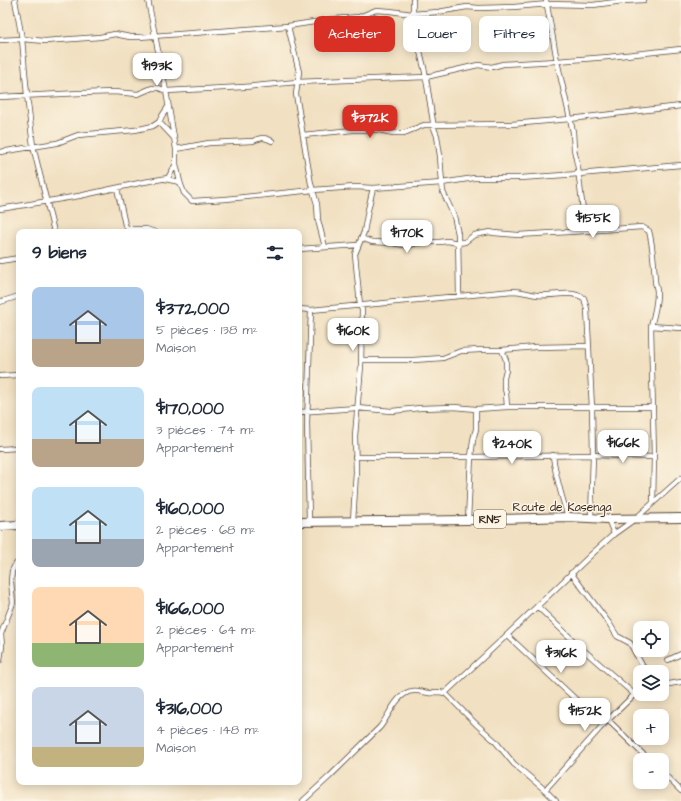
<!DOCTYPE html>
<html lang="fr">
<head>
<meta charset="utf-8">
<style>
	body { margin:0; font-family:"Architects Daughter",sans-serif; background:#f6f6f7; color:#1f2937; height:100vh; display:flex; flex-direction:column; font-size:15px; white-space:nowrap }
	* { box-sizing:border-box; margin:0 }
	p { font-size:13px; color:#747a83 }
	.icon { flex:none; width:22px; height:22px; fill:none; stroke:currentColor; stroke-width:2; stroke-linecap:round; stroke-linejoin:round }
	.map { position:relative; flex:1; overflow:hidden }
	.panel { position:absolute; left:16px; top:229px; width:286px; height:556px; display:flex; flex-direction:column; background:#fff; border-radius:8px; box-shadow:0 2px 10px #0003 }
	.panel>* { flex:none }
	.banner { position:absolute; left:314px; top:16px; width:307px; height:36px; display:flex; gap:8px }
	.fabs { position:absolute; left:633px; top:621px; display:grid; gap:8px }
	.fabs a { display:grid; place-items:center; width:36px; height:36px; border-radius:8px; background:#fff; box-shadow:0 2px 10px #0003; font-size:20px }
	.price { position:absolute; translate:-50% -34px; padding:0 9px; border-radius:8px; background:#fff; color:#222; font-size:13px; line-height:26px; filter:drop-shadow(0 1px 2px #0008) }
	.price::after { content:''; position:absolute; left:50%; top:24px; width:12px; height:9px; margin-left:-6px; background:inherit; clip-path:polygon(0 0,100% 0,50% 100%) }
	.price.active { background:#d93025; color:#fff }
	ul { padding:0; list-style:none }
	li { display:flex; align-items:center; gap:12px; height:100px; padding:0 16px }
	li span { display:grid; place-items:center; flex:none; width:112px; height:80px; border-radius:8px; color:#555 }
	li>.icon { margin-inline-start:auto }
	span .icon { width:48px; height:48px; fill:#fffc; stroke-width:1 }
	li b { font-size:17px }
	h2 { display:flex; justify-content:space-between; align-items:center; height:48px; padding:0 16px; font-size:17px }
	.chip { padding:0 14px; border-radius:8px; background:#fff; box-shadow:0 2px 10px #0003; font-size:14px; line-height:36px }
	.chip.active { background:#d93025; color:#fff }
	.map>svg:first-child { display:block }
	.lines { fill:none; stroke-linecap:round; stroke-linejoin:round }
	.street-casing { stroke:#564536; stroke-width:6 }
	.highway-casing { stroke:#564536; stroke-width:10 }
	.street { stroke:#fff; stroke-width:4.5 }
	.highway { stroke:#fff; stroke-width:8 }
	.labels { text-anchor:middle; stroke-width:3; stroke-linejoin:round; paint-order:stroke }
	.shield { fill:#fcf5e5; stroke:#75675a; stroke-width:1 }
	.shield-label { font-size:11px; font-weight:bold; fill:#3b2a1e }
	.street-label { font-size:12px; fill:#3b2a1e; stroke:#fcf5e5 }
</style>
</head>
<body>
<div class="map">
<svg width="681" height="801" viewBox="0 0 681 801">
	<rect width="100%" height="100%" fill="#fcf5e5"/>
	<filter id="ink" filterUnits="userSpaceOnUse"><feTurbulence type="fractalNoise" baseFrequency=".025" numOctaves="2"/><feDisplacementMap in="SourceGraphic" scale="8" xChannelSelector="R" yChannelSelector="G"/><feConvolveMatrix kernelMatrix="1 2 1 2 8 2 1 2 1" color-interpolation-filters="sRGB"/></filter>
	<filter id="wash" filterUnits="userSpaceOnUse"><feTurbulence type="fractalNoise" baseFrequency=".012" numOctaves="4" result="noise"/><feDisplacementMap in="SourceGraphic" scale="16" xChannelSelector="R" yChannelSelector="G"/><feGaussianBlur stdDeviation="0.9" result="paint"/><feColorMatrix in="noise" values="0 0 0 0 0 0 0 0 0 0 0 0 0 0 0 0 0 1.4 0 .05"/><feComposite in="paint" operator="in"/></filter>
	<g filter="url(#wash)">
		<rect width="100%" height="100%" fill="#f1e0c1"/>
	</g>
	<g filter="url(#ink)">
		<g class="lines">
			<defs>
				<path id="street" d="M15,0l7,39 5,56 6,51 21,86
					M413,0v11l-2,9 -1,6 8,17 7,29 9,56 3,8 3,20 2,27 1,9 11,24 4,18 1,62
					M546,0l11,61 16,71 1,17 4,19 3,27 5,36
					M288,26l11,46 -3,22 15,90 6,20 1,16 7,27
					M0,40l22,-1 23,2 55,-4 15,-3 15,3h9l149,-11 46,-7 25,-2 17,-7 14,1 22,3 26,-2 29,-5 12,1 35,-1 34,-3 45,1 30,-4 21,-1
					M0,97l81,-4 33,-1 24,2 14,-6h7l7,3 78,-4 53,-5 129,-5 52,-12 14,2 11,-3 54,-3 51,-4 73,-8
					M159,122l14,15
					M303,135l50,-5h26l14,3h11l20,-8 88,-1 58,-5 111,-13
					M176,149l33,-6 44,-2c9,-4 11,-4 19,0
					M0,152l57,-9 21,-8 57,-5 18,-4 6,-4 3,-6 6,-9
					M176,164l4,18 4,11 8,8 34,-2 87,-9 42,-3 18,1 69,-5 32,-5h46l59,-4 102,-9
					M165,179l15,3
					M117,188l8,37 3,4h18l9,3
					M0,209l79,-13 65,-14 24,-4 8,-14v-15l-10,-58 -18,-91
					M361,238l11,4 21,1 10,2h6l12,-3h18l9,-1 10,2 7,-1 9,-7 16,-3 4,1 24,2 68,-4 56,-4 7,4c4,15 5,33 6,49 0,4 2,8 2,12 0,12 -3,24 -6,34l3,131 -1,46
					M299,249l59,-4
					M0,261l19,-3
					M0,302l19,-6
					M299,309l12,1 202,-19c8,0 16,3 24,4 17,2 32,-6 47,3l3,11 5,99 1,47 -2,64
					M651,326l30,2
					M502,350l4,10v10l-2,8v8l2,7 1,14
					M361,360h52l30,-2 18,-7 19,-1h22l33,-3 54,-1
					M0,376l19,-1
					M299,412l58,-4 35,3 28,-3 34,-1 22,2
					M0,449l19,-1
					M553,455c2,21 9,42 15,62
					M355,457h116l122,-2 61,2
					M608,519l6,15
					M468,520l3,-63 2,-17 3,-11v-20l31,-2h146
					M309,521l-2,-98 4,-113
					M353,521l3,-49 -1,-36 6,-70 1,-56 -2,-5 -5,-51 9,-22 4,-22 5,-22
					M571,573l38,50 8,13 13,7 13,24 3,2 1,3
					M537,606l43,41 54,47
					M507,635l96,90
					M0,660l2,-14 -1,-12 12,-31 -2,-22 1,-10 3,-6 4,-4
					M668,660l13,-6
					M662,683l7,1 12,-2
					M445,693l31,31 19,17 19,23 31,26 11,11
					M608,720l41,40
					M662,772l19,19
					M545,790l58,-65 37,-36
					M303,801l27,-25 50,-49c9,-11 17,-35 33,-36 5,-1 11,2 16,2 5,1 1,0 6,-1 3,0 6,0 10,1l62,-58 86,-82 21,-19 21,-15 46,-41"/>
				<path id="highway" d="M299,522l169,-2 100,-3 40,2 73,-1
					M0,526l19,-1"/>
			</defs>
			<use href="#street" class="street-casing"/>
			<use href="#highway" class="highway-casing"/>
			<use href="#street" class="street"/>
			<use href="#highway" class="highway"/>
		</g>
	</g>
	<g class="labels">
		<rect class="shield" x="474" y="510" width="32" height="18" rx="3"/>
		<g class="shield-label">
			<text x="490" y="523">RN5</text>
		</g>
		<g class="street-label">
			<text x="562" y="511">Route de Kasenga</text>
		</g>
	</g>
</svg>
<div class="fabs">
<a><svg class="icon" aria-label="locate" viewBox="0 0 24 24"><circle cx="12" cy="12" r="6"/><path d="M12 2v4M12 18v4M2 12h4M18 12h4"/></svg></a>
<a><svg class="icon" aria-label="layers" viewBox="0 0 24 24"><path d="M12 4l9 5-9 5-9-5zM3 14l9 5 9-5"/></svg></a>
<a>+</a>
<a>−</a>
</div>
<b class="price" style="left:157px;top:87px">$193K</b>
<b class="price active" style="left:370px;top:139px">$372K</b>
<b class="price" style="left:593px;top:239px">$155K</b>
<b class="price" style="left:407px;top:254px">$170K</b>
<b class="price" style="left:353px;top:352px">$160K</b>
<b class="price" style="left:623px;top:464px">$166K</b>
<b class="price" style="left:512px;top:465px">$240K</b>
<b class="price" style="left:561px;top:674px">$316K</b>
<b class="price" style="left:585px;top:732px">$152K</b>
<div class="banner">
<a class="chip active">Acheter</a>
<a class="chip">Louer</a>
<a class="chip">Filtres</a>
</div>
<section class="panel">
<h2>9 biens<svg class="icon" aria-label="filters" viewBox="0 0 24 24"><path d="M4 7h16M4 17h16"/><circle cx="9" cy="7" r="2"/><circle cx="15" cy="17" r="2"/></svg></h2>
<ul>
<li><span style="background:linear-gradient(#a9c7e8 65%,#b9a48a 0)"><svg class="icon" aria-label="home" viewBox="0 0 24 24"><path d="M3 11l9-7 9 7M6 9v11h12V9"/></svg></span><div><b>$372,000</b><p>5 pièces · 138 m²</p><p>Maison</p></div></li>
<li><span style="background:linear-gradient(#bfe0f5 65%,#b9a48a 0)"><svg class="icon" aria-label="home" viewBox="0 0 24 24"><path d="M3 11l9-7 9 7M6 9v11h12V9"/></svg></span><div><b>$170,000</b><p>3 pièces · 74 m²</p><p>Appartement</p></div></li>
<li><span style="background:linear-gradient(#bfe0f5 65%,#9aa5b1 0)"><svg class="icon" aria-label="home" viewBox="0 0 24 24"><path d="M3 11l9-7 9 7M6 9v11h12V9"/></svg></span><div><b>$160,000</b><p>2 pièces · 68 m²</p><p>Appartement</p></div></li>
<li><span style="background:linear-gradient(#ffd9b3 70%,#8fb573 0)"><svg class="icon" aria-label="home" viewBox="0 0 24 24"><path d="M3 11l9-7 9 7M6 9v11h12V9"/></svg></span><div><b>$166,000</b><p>2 pièces · 64 m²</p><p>Appartement</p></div></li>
<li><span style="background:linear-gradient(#c9d6e8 75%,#c2b280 0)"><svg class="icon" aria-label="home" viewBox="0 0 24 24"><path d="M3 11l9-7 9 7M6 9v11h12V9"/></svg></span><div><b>$316,000</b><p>4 pièces · 148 m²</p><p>Maison</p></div></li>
</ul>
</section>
</div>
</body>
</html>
